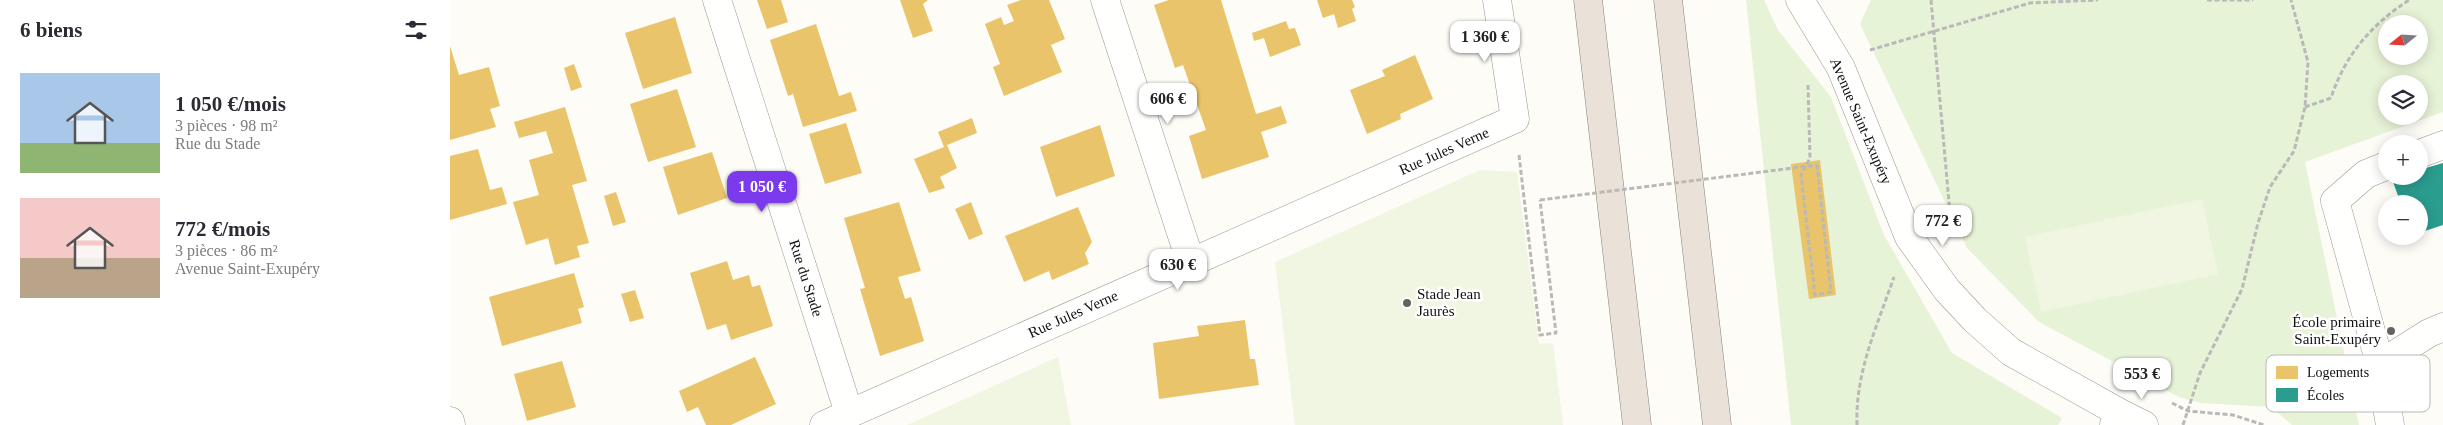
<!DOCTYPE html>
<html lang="fr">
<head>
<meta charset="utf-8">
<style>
	body { margin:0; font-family:Georgia,serif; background:#f7f7f7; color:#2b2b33; height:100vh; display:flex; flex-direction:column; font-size:19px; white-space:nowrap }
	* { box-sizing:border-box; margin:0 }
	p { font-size:16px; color:#7c7c81 }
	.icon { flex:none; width:28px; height:28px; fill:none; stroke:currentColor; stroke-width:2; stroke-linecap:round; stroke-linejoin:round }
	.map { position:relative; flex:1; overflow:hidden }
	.sheet { display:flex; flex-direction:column; background:#fff; width:450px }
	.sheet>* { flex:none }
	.needle { width:32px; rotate:252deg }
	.buttons { position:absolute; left:1928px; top:15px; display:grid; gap:10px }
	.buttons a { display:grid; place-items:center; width:50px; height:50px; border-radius:50%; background:#fff; box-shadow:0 2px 12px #0003; font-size:25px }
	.price { position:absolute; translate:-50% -42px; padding:0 11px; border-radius:10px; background:#fff; color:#222; font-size:16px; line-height:32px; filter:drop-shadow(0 1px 2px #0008) }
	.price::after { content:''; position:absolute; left:50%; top:30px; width:15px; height:11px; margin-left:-8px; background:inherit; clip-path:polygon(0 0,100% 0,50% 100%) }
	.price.selected { background:#7c3aed; color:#fff }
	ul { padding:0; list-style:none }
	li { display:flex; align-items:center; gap:15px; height:125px; padding:0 20px }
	li span { display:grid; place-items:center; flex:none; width:140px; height:100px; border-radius:0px; color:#555 }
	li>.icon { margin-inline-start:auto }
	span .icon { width:60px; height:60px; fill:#fffc; stroke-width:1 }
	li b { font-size:21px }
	h2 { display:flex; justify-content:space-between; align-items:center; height:60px; padding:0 20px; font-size:21px }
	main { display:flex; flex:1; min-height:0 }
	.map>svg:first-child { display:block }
	.green { fill:#e7f3d7; fill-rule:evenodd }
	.pitch { fill:#f0f6e1 }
	.homes { fill:#e9c46a }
	.schools { fill:#2a9d8f }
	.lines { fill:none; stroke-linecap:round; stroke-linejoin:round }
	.minor-casing { stroke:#979795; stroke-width:29 }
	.highway-casing { stroke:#858482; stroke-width:29 }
	.path { stroke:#b9b9b8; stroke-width:3; stroke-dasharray:5 2.5; stroke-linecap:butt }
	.minor { stroke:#fffffe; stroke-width:28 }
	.highway { stroke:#eae1d8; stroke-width:28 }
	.path-bridge { stroke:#b9b9b8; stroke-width:3; stroke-dasharray:5 2.5; stroke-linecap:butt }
	.poi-dot { fill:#646362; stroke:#fff; stroke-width:2 }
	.labels { text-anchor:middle; stroke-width:5; stroke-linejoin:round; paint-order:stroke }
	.street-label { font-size:15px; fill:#111; stroke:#fff }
	.poi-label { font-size:15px; fill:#111; stroke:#fff; text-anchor:start }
	.key { fill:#fff; stroke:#b8b8b8; stroke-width:1 }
	.key-label { font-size:14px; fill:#111 }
</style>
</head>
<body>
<main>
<section class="sheet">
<h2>6 biens<svg class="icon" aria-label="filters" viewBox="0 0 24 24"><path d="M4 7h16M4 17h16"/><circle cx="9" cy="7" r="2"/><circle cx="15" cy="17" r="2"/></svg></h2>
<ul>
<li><span style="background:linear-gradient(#a9c7e8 70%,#8fb573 0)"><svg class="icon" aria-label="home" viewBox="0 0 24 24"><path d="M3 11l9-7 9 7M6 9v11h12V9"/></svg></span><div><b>1 050 €/mois</b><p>3 pièces · 98 m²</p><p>Rue du Stade</p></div></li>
<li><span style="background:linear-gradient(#f6c9c9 60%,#b9a48a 0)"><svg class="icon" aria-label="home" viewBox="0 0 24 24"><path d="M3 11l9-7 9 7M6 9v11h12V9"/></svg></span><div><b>772 €/mois</b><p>3 pièces · 86 m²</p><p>Avenue Saint-Exupéry</p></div></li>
</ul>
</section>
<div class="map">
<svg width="1993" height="425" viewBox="0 0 1993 425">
	<rect width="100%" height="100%" fill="#fdfcf7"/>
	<path class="green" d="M1296,0h18l14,30 53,67 53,138 68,118 110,65 -4,7h-267z
		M1421,0h572v112l-138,50 54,263h-67l-21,-18 -70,-4 -22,-6 -140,-75 -72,-74 -107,-224zM1936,24h33v32h-33zM1936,84h33v32h-33z"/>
	<path class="pitch" d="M1030,170l37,2 22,172 14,-1 10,82h-268l-20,-163z
		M1752,199l16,75 -177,38 -16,-75z
		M608,357l13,68h-164z"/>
	<path class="homes" d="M307,0h24l7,22 -21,7z
		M450,0h28l-5,4 10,27 -20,7z
		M571,0h28l16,39 -14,6 11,27 -58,24 -11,-29 7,-3 -15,-40 16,-7 3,8 10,-4 -7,-16z
		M719,0h52l35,114 25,-8 6,17 -26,9 8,25 -67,22 -13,-43 17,-6 -23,-65 -8,3 -21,-63z
		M867,0h35l3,7 -3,2 4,12 -18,7 -4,-14 -11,4z
		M225,17l17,56 -49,16 -18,-56z
		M836,21l3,8 6,-1 6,17 -31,12 -6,-19 -10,3 -2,-8z
		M366,24l23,72 12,-4 6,19 -54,16 -10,-33 -5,2 -18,-56z
		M0,46l9,29 30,-8 11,39 -10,3 6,18 -46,13z
		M965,55l18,44 -33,15 1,5 -34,15 -17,-44 35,-14 -3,-6z
		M124,64l8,23 -11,4 -7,-23z
		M227,89l19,58 -48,15 -18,-58z
		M115,107l22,74 -15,4 17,58 -12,3 3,11 -25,8 -7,-27 -22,7 -13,-43 26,-7 -10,-35 24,-7 -7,-22 -27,7 -5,-16z
		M522,118l5,15 -30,12 10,23 -17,9 5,11 -16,5 -15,-34 30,-12 -6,-15z
		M396,123l16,50 -37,11 -16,-50z
		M650,125l15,51 -59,21 -16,-50z
		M28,149l12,41 12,-3 5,17 -57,16v-64z
		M262,152l15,46 -49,17 -15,-48z
		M1370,160l16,135 -27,4 -18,-135z
		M166,192l10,30 -13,4 -9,-30z
		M449,202l22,69 -23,6 7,22 6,-2 13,44 -44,15 -20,-67 5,-1 -21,-70z
		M521,202l12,32 -14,6 -14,-31z
		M628,207l14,35 -7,11 4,11 -37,16 -3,-9 -25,11 -19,-46z
		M277,261l6,19 16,-5 3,12 8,-2 13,41 -42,14 -5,-16 -19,6 -17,-57z
		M124,273l10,34 -6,2 4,14 -80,23 -13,-49z
		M185,290l9,28 -14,4 -9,-28z
		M795,320l5,39h5l4,26 -100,14 -6,-56 46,-7 -2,-10z
		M305,357l21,47 -45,21h-25l-8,-18 -11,5 -8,-21z
		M112,361l14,46 -49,14 -13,-47z"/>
	<path class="schools" d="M1993,163v62l-24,8v-29h-18l-9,-25 27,-3v-6z"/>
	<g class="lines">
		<defs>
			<path id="minor" d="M267,0l132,413
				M655,0l86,263
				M1350,0l41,68 68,169 38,53 28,30 36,32 109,61 -6,12
				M1969,154l24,-9
				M1936,166l-20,8 -31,27 45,163 10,61
				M1930,364l49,-31 14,-6
				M1670,413l24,12
				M0,421l1,4
				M374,425l691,-306 -18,-119"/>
			<path id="highway" d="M1138,0l49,425
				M1218,0l49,425"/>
		</defs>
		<use href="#minor" class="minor-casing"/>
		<use href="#highway" class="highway-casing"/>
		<path class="path" d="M1481,0l21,236
			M1757,0h46
			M1420,50l160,-47 68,-3
			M1358,85l2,73 -9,17 14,120 16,-3 -14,-127
			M1855,107l26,-9c14,-43 40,-73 78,-98
			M1069,155l21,180 16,-2 -16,-133
			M1722,403l16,8 45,4 31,10
			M1407,425c-2,-52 20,-99 37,-148
			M1733,425l17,-52 42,-84 16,-66 12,-36 24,-36 11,-44 3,-45 -17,-62"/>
		<use href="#minor" class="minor"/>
		<use href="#highway" class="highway"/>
		<path class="path-bridge" d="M1090,200l277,-35"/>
	</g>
	<g class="poi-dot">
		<circle cx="957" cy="303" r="5"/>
		<circle cx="1941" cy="331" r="5"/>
	</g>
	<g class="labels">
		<g class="street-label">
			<text transform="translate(1411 121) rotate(67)" y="5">Avenue Saint-Exupéry</text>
			<text transform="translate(994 151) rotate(-24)" y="5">Rue Jules Verne</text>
			<text transform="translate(356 278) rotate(72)" y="5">Rue du Stade</text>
			<text transform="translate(623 314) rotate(-24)" y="5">Rue Jules Verne</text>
		</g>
		<g class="poi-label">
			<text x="967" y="299">Stade Jean<tspan x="967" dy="17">Jaurès</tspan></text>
			<text x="1931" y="327" text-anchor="end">École primaire<tspan x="1931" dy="17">Saint-Exupéry</tspan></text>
		</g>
	</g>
	<rect x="1816" y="355" width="164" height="57" rx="8" class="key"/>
	<rect x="1826" y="366" width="22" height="13" fill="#e9c46a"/>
	<rect x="1826" y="388" width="22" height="14" fill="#2a9d8f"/>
	<g class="key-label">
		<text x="1857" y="377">Logements</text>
		<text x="1857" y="400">Écoles</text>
	</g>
</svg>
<div class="buttons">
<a><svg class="needle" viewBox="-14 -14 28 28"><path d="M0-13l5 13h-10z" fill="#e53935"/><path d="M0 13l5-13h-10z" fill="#7c7c81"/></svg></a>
<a><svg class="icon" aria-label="layers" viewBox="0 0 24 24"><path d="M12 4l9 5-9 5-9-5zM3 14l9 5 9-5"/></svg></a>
<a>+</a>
<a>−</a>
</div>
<b class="price" style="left:1035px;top:63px">1 360 €</b>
<b class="price" style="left:718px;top:125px">606 €</b>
<b class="price selected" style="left:312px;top:213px">1 050 €</b>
<b class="price" style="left:1493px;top:247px">772 €</b>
<b class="price" style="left:728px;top:291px">630 €</b>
<b class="price" style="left:1692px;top:400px">553 €</b>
</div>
</main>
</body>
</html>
